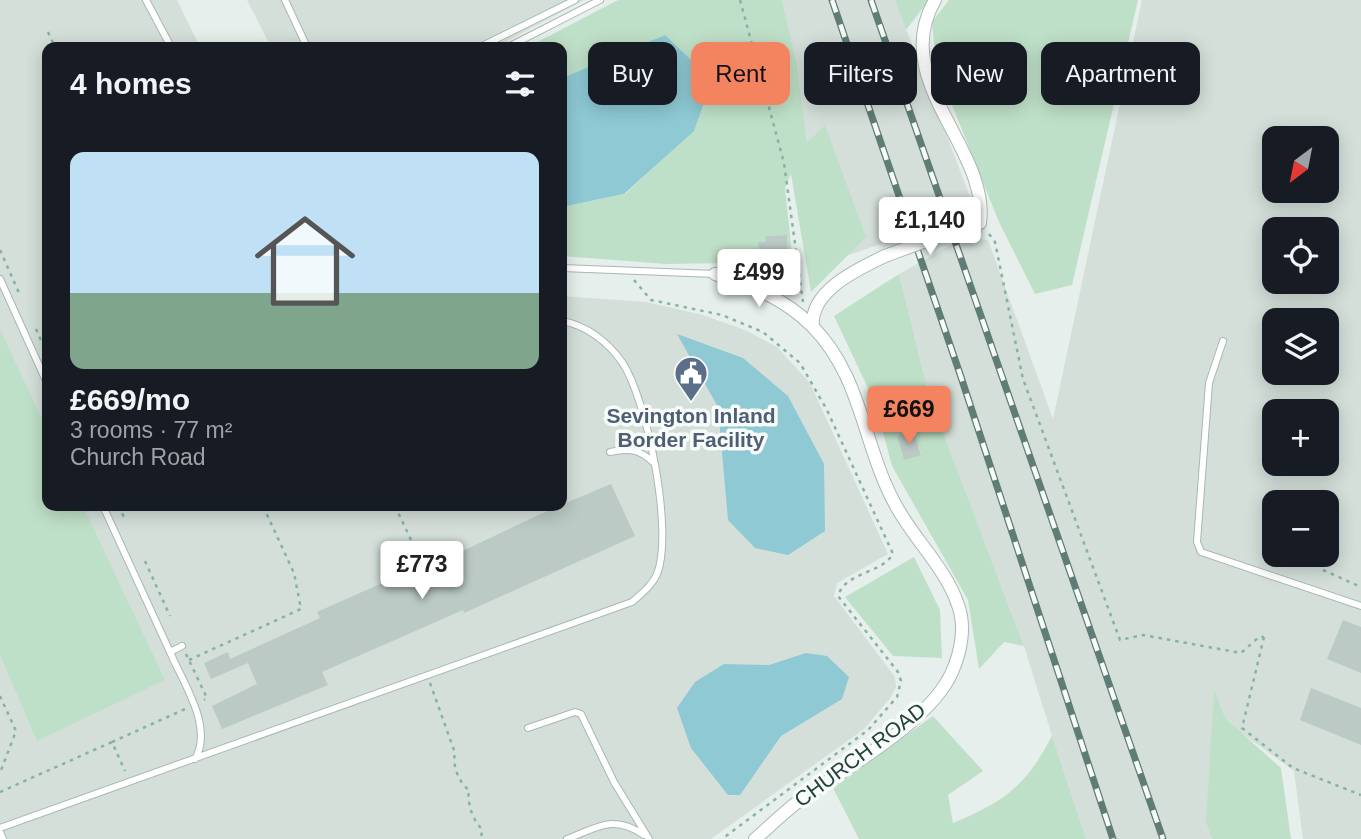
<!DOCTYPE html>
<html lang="en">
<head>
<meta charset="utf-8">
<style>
	body { margin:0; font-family:Arial,sans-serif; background:#242831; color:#f1f3f6; height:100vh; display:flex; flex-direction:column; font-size:26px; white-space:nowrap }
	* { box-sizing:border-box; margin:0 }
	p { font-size:23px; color:#9ea1a6 }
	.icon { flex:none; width:38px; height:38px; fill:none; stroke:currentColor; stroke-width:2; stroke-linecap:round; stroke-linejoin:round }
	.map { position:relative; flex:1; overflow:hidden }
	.sheet { position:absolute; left:42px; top:42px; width:525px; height:469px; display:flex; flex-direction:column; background:#171b24; border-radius:14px; box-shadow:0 4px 18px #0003 }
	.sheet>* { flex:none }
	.top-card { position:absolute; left:588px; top:42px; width:665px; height:63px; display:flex; gap:14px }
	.needle { width:46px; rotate:212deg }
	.controls { position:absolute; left:1262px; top:126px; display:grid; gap:14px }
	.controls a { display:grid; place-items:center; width:77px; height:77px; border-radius:14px; background:#171b24; box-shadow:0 4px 18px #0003; font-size:35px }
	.price { position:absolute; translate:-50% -60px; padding:0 16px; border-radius:7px; background:#fff; color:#222; font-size:23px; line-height:46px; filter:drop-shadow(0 2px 4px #0008) }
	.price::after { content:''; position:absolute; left:50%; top:42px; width:21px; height:16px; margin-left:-10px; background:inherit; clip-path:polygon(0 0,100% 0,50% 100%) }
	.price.current { background:#f4845f; color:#111 }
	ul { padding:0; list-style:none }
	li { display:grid; align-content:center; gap:14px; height:371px; padding:0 28px }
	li+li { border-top:2px solid #363941 }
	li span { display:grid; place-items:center; height:217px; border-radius:14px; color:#555 }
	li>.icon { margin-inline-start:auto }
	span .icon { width:126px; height:126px; fill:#fffc; stroke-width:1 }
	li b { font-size:30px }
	h2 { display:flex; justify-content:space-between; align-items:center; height:84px; padding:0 28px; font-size:30px }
	.tag { padding:0 24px; border-radius:14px; background:#171b24; box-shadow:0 4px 18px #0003; font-size:24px; line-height:63px }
	.tag.current { background:#f4845f; color:#111 }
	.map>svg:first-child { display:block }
	.built { fill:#d4dfda; fill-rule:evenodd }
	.green { fill:#bfe0c8; fill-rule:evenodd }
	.water { fill:#8ec9d4 }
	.building { fill:#bbcac4 }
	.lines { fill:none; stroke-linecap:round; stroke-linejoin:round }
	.lane-casing { stroke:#a8b8b2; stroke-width:8 }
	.street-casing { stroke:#a8b8b2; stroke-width:14 }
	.path { stroke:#86b3a5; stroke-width:2.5; stroke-dasharray:3.5 5; stroke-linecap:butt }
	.lane { stroke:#fff; stroke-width:6 }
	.street { stroke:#fff; stroke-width:12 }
	.rail-casing { stroke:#5f7d75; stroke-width:7 }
	.rail { stroke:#f7fbf9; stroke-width:4.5; stroke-dasharray:13; stroke-linecap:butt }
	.street-bridge-casing { stroke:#a8b8b2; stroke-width:14; stroke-linecap:butt }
	.street-bridge { stroke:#fff; stroke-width:12 }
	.labels { text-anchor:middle; stroke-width:7; stroke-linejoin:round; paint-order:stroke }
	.service-label { font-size:21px; font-weight:bold; fill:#4e5e75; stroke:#f7fbf9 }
	.street-label { font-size:21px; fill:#24423a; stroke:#f7fbf9 }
</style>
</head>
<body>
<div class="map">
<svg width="1361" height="839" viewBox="0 0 1361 839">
	<rect width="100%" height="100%" fill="#e6efeb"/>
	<path class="built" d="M0,0h177l23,47h-153v459h515v-210l84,6 57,13 42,15 32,17 33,36 78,171 -51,29 -3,13 61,81 1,10 -5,10 -27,32 -153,110h-711z
		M247,0h337l-88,47h-225z
		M782,0h113l77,202 -11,14 -115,40 -39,-112 -10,-80z
		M1142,0h219v839h-58l-9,-68 -55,-40 -26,108h-164l-11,-76 14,-27 -28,-90 -95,-251 -30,-121 66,-37 23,3 65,179zM1274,138h52v53h-52zM1274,229h52v53h-52zM1274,320h52v53h-52zM1274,411h52v53h-52zM1274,502h52v53h-52z"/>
	<path class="green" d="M618,0h164l15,64 10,79 18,-18 41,112 -55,55 -20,-118 -6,14 11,103 -67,-28 -63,1 -104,-8v-49l63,-13 68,-63 -28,-96 -103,43v-31h-34zM787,235l1,17 -29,2 -1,-11 8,-1v-6z
		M895,0h34l-23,30z
		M949,0h189l-66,285 -37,9 -36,-72 -63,-157 -4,-43z
		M899,274l30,121 95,251 -20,-4 -25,27 -11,-69 -76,-134 -17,-63 -41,-87zM914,432l7,22 -17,5 -7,-23z
		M0,329l47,101v76h36l82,174 -128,61 -37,-86z
		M914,557l26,53 2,48 -49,-2 -48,-59z
		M1214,690l11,28 56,50 10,71h-79l-6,-17z
		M933,716l50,55 -35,24 5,28c51,-21 73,-37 99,-87l34,103h-227l-26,-51z"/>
	<path class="water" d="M665,35l47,45 -18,51 -70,63 -62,13v-129z
		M677,334l66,24 45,38 36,68 1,67 -37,24 -33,-7 -27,-28 -10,-113z
		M806,653l21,3 22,21 -7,22 -61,37 -41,59h-12l-37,-47 -14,-40 18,-26 29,-18 45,1z"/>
	<path class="building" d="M787,235l1,17 -29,2 -1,-12h8l-1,-6z
		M914,431l7,24 -17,5 -7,-24z
		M611,484l24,52 -171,77 -1,-3 -141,62 6,13 -106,44 -10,-23 45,-22 -9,-21 -37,16 -7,-16 24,-11 2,7 90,-41 -3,-6 108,-48 2,4 120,-57z
		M1343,620l18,7v46l-34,-14z
		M1311,688l50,20v37l-61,-25z"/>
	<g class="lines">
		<defs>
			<path id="lane" d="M146,0l25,47
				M285,0l22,47
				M480,47l95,-47
				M508,47l92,-47
				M562,268l153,6
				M0,279l47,104
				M1223,341l-14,42 -12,159 4,10 160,54
				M610,452c19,-4 29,-3 43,10
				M103,506l67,146 12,-6
				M170,652c13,31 44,75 25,107
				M528,728l47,-16 6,2 33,68 35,57
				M0,828l632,-226c9,-8 20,-16 25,-28 17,-42 -10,-175 -35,-212 -14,-20 -36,-37 -60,-41
				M0,832l3,7
				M567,839c31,-12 47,-25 77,-4"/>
			<path id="street" d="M935,0c-47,81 55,148 45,223l-16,4
				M715,274c36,11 70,25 97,52 52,52 51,125 87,185 18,31 48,60 59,94 8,21 3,47 -6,67 -22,51 -112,99 -157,132 -14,11 -26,23 -40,35
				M813,327c-4,-36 45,-58 72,-71"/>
		</defs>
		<use href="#lane" class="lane-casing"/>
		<use href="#street" class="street-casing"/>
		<path class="path" d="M740,0l44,163 19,139
			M48,32l7,15
			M989,234l6,8 28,137 97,261 23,-5 98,18 18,-16h5
			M0,250l19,43
			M634,280l17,20 71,15 41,17 37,31 27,47 66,144c-12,20 -48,18 -55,42l60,76 3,9 -4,16 -29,33 -146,109
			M36,329l11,25
			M118,506l6,11
			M395,506l17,36
			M145,561l25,55
			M1323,570l38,17
			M1264,637l-22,91 51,40 68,27
			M186,654l21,44 -3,2
			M189,660l112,-51 -7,-36 -31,-67
			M430,683l25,70c-3,12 4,30 14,37 -2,12 3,29 12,38l1,11
			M0,696l16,35 -16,42
			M112,742l73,-33
			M0,792l112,-50 13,29"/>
		<use href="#lane" class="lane"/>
		<use href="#street" class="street"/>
		<defs>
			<path id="rail" d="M832,0l128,374 153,465
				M871,0l292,839"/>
		</defs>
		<use href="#rail" class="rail-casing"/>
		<use href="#rail" class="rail"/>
		<defs>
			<path id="street-bridge" d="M885,256l79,-29"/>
		</defs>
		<use href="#street-bridge" class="street-bridge-casing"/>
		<use href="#street-bridge" class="street-bridge"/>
	</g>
	<defs>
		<symbol id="civic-pin" viewBox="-11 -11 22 30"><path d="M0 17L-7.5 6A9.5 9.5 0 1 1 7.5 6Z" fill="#5c6f8a" stroke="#f7fbf9"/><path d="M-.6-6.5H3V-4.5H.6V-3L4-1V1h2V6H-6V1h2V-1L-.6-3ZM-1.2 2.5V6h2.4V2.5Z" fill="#fff"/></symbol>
	</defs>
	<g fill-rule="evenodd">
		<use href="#civic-pin" x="672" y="354" width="38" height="52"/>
	</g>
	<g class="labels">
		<g class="service-label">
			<text x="691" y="423">Sevington Inland<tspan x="691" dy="24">Border Facility</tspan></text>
		</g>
		<g class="street-label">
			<text transform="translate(860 755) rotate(-37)" y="7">CHURCH ROAD</text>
		</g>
	</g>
</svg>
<div class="controls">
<a><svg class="needle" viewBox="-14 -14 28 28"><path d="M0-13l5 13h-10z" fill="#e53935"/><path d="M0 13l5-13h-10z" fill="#9ea1a6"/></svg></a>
<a><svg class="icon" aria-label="locate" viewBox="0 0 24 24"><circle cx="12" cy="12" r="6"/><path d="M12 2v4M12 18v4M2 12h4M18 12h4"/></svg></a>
<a><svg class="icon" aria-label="layers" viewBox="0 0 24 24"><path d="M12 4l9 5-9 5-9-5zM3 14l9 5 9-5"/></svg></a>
<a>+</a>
<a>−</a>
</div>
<b class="price" style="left:930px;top:257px">£1,140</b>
<b class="price" style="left:759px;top:309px">£499</b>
<b class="price current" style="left:909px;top:446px">£669</b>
<b class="price" style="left:422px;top:601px">£773</b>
<div class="top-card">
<a class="tag">Buy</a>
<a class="tag current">Rent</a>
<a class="tag">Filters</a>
<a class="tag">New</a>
<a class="tag">Apartment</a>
</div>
<section class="sheet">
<h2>4 homes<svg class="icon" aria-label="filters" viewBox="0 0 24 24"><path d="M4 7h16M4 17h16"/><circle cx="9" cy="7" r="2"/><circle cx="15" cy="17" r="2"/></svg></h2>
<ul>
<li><span style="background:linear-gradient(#bfe0f5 65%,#7fa58c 0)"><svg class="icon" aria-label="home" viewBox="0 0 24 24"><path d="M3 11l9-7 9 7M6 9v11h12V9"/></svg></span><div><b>£669/mo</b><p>3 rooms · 77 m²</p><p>Church Road</p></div></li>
</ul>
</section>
</div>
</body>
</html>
